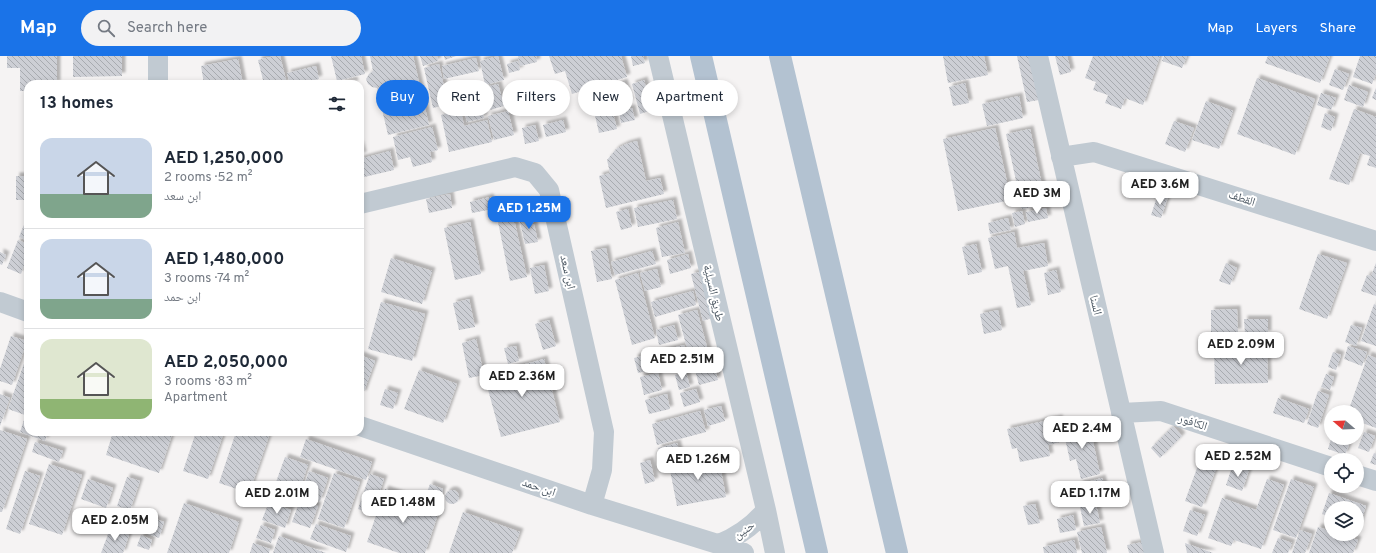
<!DOCTYPE html>
<html lang="en">
<head>
<meta charset="utf-8">
<style>
	body { margin:0; font-family:Overpass,"Noto Naskh Arabic",sans-serif; background:#f2f2f3; color:#1f2937; height:100vh; display:flex; flex-direction:column; font-size:15px; white-space:nowrap }
	* { box-sizing:border-box; margin:0 }
	p { font-size:13px; color:#747a83 }
	.icon { flex:none; width:22px; height:22px; fill:none; stroke:currentColor; stroke-width:2; stroke-linecap:round; stroke-linejoin:round }
	.map { position:relative; flex:1; overflow:hidden }
	.details { position:absolute; left:24px; top:24px; width:340px; height:356px; display:flex; flex-direction:column; background:#fff; border-radius:12px; box-shadow:0 2px 6px #0003 }
	.details>* { flex:none }
	.banner { position:absolute; left:376px; top:24px; width:380px; height:36px; display:flex; gap:8px }
	.needle { width:26px; rotate:289deg }
	.tools { position:absolute; left:1324px; top:349px; display:grid; gap:8px }
	.tools a { display:grid; place-items:center; width:40px; height:40px; border-radius:50%; background:#fff; box-shadow:0 2px 6px #0003; font-size:20px }
	.price { position:absolute; translate:-50% -34px; padding:0 9px; border-radius:8px; background:#fff; color:#222; font-size:13px; line-height:26px; filter:drop-shadow(0 1px 2px #0008) }
	.price::after { content:''; position:absolute; left:50%; top:24px; width:12px; height:9px; margin-left:-6px; background:inherit; clip-path:polygon(0 0,100% 0,50% 100%) }
	.price.current { background:#1a73e8; color:#fff }
	ul { padding:0; list-style:none }
	li { display:flex; align-items:center; gap:12px; height:100px; padding:0 16px }
	li+li { border-top:1px solid #e0e1e3 }
	li span { display:grid; place-items:center; flex:none; width:112px; height:80px; border-radius:12px; color:#555 }
	li>.icon { margin-inline-start:auto }
	span .icon { width:48px; height:48px; fill:#fffc; stroke-width:1 }
	li b { font-size:17px }
	h2 { display:flex; justify-content:space-between; align-items:center; height:48px; padding:0 16px; font-size:17px }
	.chip { padding:0 14px; border-radius:18px; background:#fff; box-shadow:0 2px 6px #0003; font-size:14px; line-height:36px }
	.chip.current { background:#1a73e8; color:#fff }
	header { display:flex; align-items:center; gap:24px; box-sizing:border-box; height:56px; padding:0 20px; background:#1a73e8; color:#fff }
	header strong { font-size:19px }
	nav { display:flex; gap:22px; margin-inline-start:auto; font-size:14px }
	.search { width:280px; height:36px; background:#f2f2f3; display:flex; align-items:center; gap:10px; box-sizing:border-box; padding:0 14px; border-radius:22px; color:#747a83; font-size:15px }
	.map>svg:first-child { display:block }
	.building { fill:url(#building-back-hatch); filter:url(#shadow) }
	.lines { fill:none; stroke-linecap:round; stroke-linejoin:round }
	.minor { stroke:#c1cad2; stroke-width:20 }
	.primary { stroke:#b3c2d1; stroke-width:22 }
	.labels { text-anchor:middle; stroke-width:4; stroke-linejoin:round; paint-order:stroke }
	.street-label { font-size:12px; fill:#4a5661; stroke:#fff }
</style>
</head>
<body>
<header>
<strong>Map</strong>
<div class="search"><svg class="icon" aria-label="search" viewBox="0 0 24 24"><circle cx="10" cy="10" r="6"/><path d="M15 15l6 6"/></svg>Search here</div>
<nav><a>Map</a><a>Layers</a><a>Share</a></nav>
</header>
<div class="map">
<svg width="1376" height="497" viewBox="0 0 1376 497">
	<defs>
		<pattern id="building-back-hatch" width="6" height="6" patternUnits="userSpaceOnUse"><rect width="6" height="6" fill="#cdcfd5"/><path d="M-1 5l2 2M0 0l6 6M5-1l2 2" fill="none" stroke="#a8abb0"/></pattern>
		<filter id="shadow"><feDropShadow dx="3.5" dy="-3.5" stdDeviation="1" flood-color="#0004"/></filter>
	</defs>
	<rect width="100%" height="100%" fill="#f5f3f3"/>
	<path class="building" d="M7,0h50v28h-29v7h-8v-23h-13z
		M73,0h49v20l-49,1z
		M274,0h6l7,28h-23l-6,-24z
		M331,0h30l4,18 -28,7z
		M370,0h43l16,69 -41,10 -11,-47 -5,-1 -4,-3 -2,-5 3,-5 4,-3z
		M420,0h17l1,5 -15,5z
		M444,0h12l-11,4z
		M498,0l6,24 -19,5 -5,-24z
		M518,0h18l1,6 -17,4z
		M549,0h72l6,21 -55,17 -7,-23 -10,3z
		M631,0h12l2,7 -12,3z
		M943,0h41l4,19 -40,8z
		M1017,0h12l10,44 -12,2z
		M1055,0h12l4,16 -11,3z
		M1093,0h67l-17,49 -18,-7 -4,11 -16,-6 3,-8 -15,-5 3,-8 -11,-4z
		M1164,0h23l-5,12 -20,-7z
		M1268,0h62l-10,27 -55,-20z
		M1360,0h16v18l-4,10 -19,-7z
		M476,2l3,13 -35,8 -2,-13z
		M238,3l5,25h-39l-3,-18z
		M518,5l2,9 -11,3 -2,-9z
		M439,8l9,40 -15,4 -9,-40z
		M316,10l3,13 -20,5h-9l-3,-11z
		M1335,13l14,5 -6,16 -14,-5z
		M1257,22l58,21 -20,56 -58,-21z
		M354,24l1,4h-16v-1z
		M644,24l8,30 -12,4 -8,-30z
		M624,26l6,20 -11,3 -5,-19z
		M965,27l4,20 -16,3 -4,-19z
		M498,28l6,22 -18,5 -5,-23z
		M1349,29l19,7 -5,15 -19,-7z
		M1376,32v12l-4,-2z
		M608,37l9,36 -18,4 -8,-35z
		M1321,37l15,5 -5,12 -14,-5z
		M1019,40l4,22 -36,8 -5,-22z
		M1206,45l27,10 -14,38 -27,-9z
		M481,49l3,13 -17,4 -3,-13z
		M632,52l3,12 -14,3 -2,-12z
		M1354,53l22,8v51l-9,-3 3,-9 -10,-3 -11,32 -20,-6z
		M461,54l3,16 23,-6 5,22 -43,10 -8,-37z
		M508,55l6,24 -20,5 -6,-24z
		M1325,57l10,4 -4,14 -10,-4z
		M563,64l3,12 -20,5 -3,-12z
		M1174,65l20,7 -9,24 -20,-8z
		M535,69l4,16 -14,3 -3,-16z
		M432,71l6,23 -8,2 2,10 -19,5 -3,-10 -12,3 -5,-23z
		M995,72l16,72 -53,11 -15,-72z
		M1030,73l16,75 -24,5 -16,-75z
		M637,85l9,40 14,-3 4,16 -58,14 -7,-32 11,-3 -3,-13 9,-11 10,-5z
		M360,87l3,12 -3,1z
		M390,95l4,19 -34,8v-19z
		M16,120h12v24h-12z
		M450,138l2,14 -23,5 -3,-14z
		M1158,138l10,3 -7,21 -10,-3z
		M490,141l3,12 -21,4 -2,-11z
		M673,144l4,19 -39,8 -4,-19z
		M1046,152l2,10 -20,4 -2,-10z
		M628,153l4,18 -11,3 -5,-18z
		M1022,155l3,13 -10,3 -3,-14z
		M28,159v26l-9,-4z
		M532,159l6,27 -13,2 -6,-26z
		M1008,162l3,12 -21,4 -2,-11z
		M514,163l13,58 -17,4 -12,-59z
		M470,166l11,52 -26,6 -11,-52z
		M678,166l7,31 -23,4 -6,-29z
		M1014,176l3,16 27,-5 4,23 -25,5 8,34 -14,3 -9,-42 -13,3 -7,-31z
		M18,184l10,4v11l-7,19 -14,-6z
		M976,188l6,28 -14,3 -6,-28z
		M606,192l6,31 -15,3 -6,-31z
		M652,195l4,13 -41,11 -4,-13z
		M0,196l6,3 -4,10 -2,-1z
		M688,198l3,14 -21,6 -3,-14z
		M1318,198l29,9 -20,56 -28,-10z
		M391,202l41,13 -10,33 -41,-12z
		M1226,207l11,5 -7,17 -11,-4z
		M1376,207v33l-15,-5 6,-16 4,1z
		M544,209l5,26 -14,3 -5,-26z
		M657,213l4,18 -16,4 -5,-18z
		M1056,214l5,22 -13,3 -4,-22z
		M703,215l12,46 -12,4 -12,-47z
		M638,217l17,65 -23,7 -17,-65z
		M693,235l3,14 -41,12 -4,-15z
		M469,243l6,28 -16,3 -6,-27z
		M381,246l44,12 -13,47 -44,-12z
		M1374,248l2,1v41l-15,-5z
		M1237,253l1,23 -27,1v-23z
		M697,254l13,48 -19,5 -13,-48z
		M998,254l4,20 -18,4 -4,-20z
		M1244,263h24v15h-23z
		M549,264l7,26 -13,4 -8,-26z
		M674,269l4,15 -19,5 -3,-15z
		M1351,269l11,3 -6,18 -11,-4z
		M11,280l16,5 -15,44 -12,-4v-12z
		M476,283l8,36 -15,3 -7,-35z
		M684,289l3,15 -49,13 -4,-15z
		M516,290l3,15 -11,3 -4,-16z
		M1348,290l19,6 -5,14 -18,-7z
		M1267,291l1,36 -53,1 -1,-36z
		M28,296v53l-3,10 -17,-6z
		M1333,296l8,3 -5,15 -8,-3z
		M360,299l15,6 -12,33 -3,-1z
		M1368,299l8,3v70l-19,-7v-9h-9z
		M544,303l16,63 -59,15 -17,-62z
		M713,305l5,19 -19,5 -5,-19z
		M419,314l38,14 -14,39 -39,-14z
		M686,316l4,15 -11,3 -4,-15z
		M658,317l4,17 -18,5 -4,-18z
		M1326,318l8,3 -4,13 -9,-3z
		M385,333l13,4 -5,16 -13,-4z
		M696,333l4,13 -16,5 -4,-14z
		M1318,335l11,4 -11,33 -11,-4z
		M0,338l10,4 -10,28z
		M667,338l3,15 -21,5 -4,-14z
		M1278,342l31,11 -5,14 -31,-10z
		M721,350l4,15 -17,5 -4,-16z
		M700,355l6,21 -49,13 -5,-21z
		M25,361l3,1v14h20l-3,9 -25,-9z
		M1059,362l5,23 -16,4 2,11 -30,6 -3,-14 -5,1 -5,-20z
		M1089,367l11,51 -19,5 -5,-20 -6,2 -7,-32z
		M1173,370l9,10 -22,22 -9,-10z
		M0,374l27,9 -25,73h-2z
		M113,376l12,3 1,-3h47l-14,41 -53,-18z
		M196,376h28l-16,47 -25,-8z
		M236,376h22l11,4 -20,57 -30,-10z
		M1364,376l11,4 -6,16 -11,-4z
		M306,383l66,23 -6,18 -66,-23z
		M1331,383l18,6 -4,10 -17,-6z
		M35,386l28,9 -4,11 -27,-10z
		M677,387l4,15 -19,5 -4,-15z
		M1217,394l15,5 -2,6 -15,-5z
		M1374,397l2,1v11l-6,-2z
		M718,399l8,42 -49,9 -8,-41z
		M285,401l23,8 -13,39 -24,-8z
		M650,404l5,21 -10,3 -5,-21z
		M1200,404l17,6 -15,41 -17,-6z
		M49,408l33,11 -20,60 -33,-11z
		M1233,408l16,6 -7,21 -16,-6z
		M25,415l15,5 -20,58 -14,-5z
		M309,415l19,7 -8,23 -19,-7z
		M334,417l26,9 -16,46 -26,-9z
		M370,418l14,5 -12,35 -14,-5z
		M127,421l13,4 -10,29 -13,-4z
		M1102,422l5,20 -23,6 -5,-20z
		M88,423l25,9 -7,20 -25,-9z
		M1267,423l17,6 -23,64 -27,-9 -3,6 -23,-8 14,-40 34,12z
		M1291,423l23,8 -18,51 -23,-8z
		M430,428l13,5 -4,14 -14,-5z
		M385,433l55,19 -15,45h-26l-32,-11z
		M445 441a7 7 0 1 1 14 0a7 7 0 1 1-14 0Z
		M1329,437l37,13 -7,21 -2,-1v-18h-26v9l-9,-3z
		M300,444l18,6 -8,22 -18,-6z
		M269,446l22,8 -6,18 -23,-8z
		M184,447l55,19 -10,31h-62z
		M1035,448l5,19 -12,2 -5,-19z
		M1096,448l4,19 -16,3 -4,-19z
		M1190,454l15,5 -8,21 -14,-5z
		M463,456l57,20 -8,21h-63z
		M142,458l22,8 -5,16 -22,-8z
		M1073,459l3,15 -16,3 -3,-14z
		M316,468l35,12 -5,16 -36,-13z
		M261,469l14,5 -4,13 -15,-5z
		M1101,471l6,26h-25l-5,-21z
		M1318,471l13,4v3h8l19,6 -5,13h-44z
		M110,473l19,6 -6,18h-22z
		M1300,474l12,4 -7,19h-13z
		M141,479l11,5 -3,10 -12,-4z
		M279,480l47,17h-53z
		M1278,482l14,5 -4,10h-16z
		M1074,484l3,13h-33l-1,-6z
		M1143,486l2,11h-16l-2,-8z
		M253,487l17,6 -1,4h-19z
		M1185,487l28,10h-26z"/>
	<g class="lines">
		<path class="minor" d="M658,0l108,454 9,43
			M1038,0l116,497
			M158,28v-28
			M1061,101l33,-5 282,89
			M360,148l155,-37 20,6 14,17 55,242 -2,38 -10,35
			M0,246l28,10
			M1121,357l40,-2 170,56
			M360,370l232,79 145,45 7,3
			M1357,419l19,6
			M719,488c20,-8 34,-18 47,-34"/>
		<path class="primary" d="M701,0l116,497
			M780,0l117,497"/>
	</g>
	<g class="labels">
		<g class="street-label">
			<text transform="translate(1242 142) rotate(18)" y="4">القطف</text>
			<text transform="translate(568 216) rotate(77)" y="4">ابن سعد</text>
			<text transform="translate(714 237) rotate(77)" y="4">طريق السيلية</text>
			<text transform="translate(1096 249) rotate(77)" y="4">السنا</text>
			<text transform="translate(1193 366) rotate(18)" y="4">الكافور</text>
			<text transform="translate(539 431) rotate(19)" y="4">ابن حمد</text>
			<text transform="translate(744 474) rotate(-35)" y="4">حنين</text>
		</g>
	</g>
</svg>
<div class="tools">
<a><svg class="needle" viewBox="-14 -14 28 28"><path d="M0-13l5 13h-10z" fill="#e53935"/><path d="M0 13l5-13h-10z" fill="#747a83"/></svg></a>
<a><svg class="icon" aria-label="locate" viewBox="0 0 24 24"><circle cx="12" cy="12" r="6"/><path d="M12 2v4M12 18v4M2 12h4M18 12h4"/></svg></a>
<a><svg class="icon" aria-label="layers" viewBox="0 0 24 24"><path d="M12 4l9 5-9 5-9-5zM3 14l9 5 9-5"/></svg></a>
</div>
<b class="price" style="left:1160px;top:150px">AED 3.6M</b>
<b class="price" style="left:1037px;top:159px">AED 3M</b>
<b class="price current" style="left:529px;top:174px">AED 1.25M</b>
<b class="price" style="left:1241px;top:310px">AED 2.09M</b>
<b class="price" style="left:682px;top:325px">AED 2.51M</b>
<b class="price" style="left:522px;top:342px">AED 2.36M</b>
<b class="price" style="left:1082px;top:394px">AED 2.4M</b>
<b class="price" style="left:1238px;top:422px">AED 2.52M</b>
<b class="price" style="left:698px;top:425px">AED 1.26M</b>
<b class="price" style="left:277px;top:459px">AED 2.01M</b>
<b class="price" style="left:1090px;top:459px">AED 1.17M</b>
<b class="price" style="left:403px;top:468px">AED 1.48M</b>
<b class="price" style="left:115px;top:486px">AED 2.05M</b>
<div class="banner">
<a class="chip current">Buy</a>
<a class="chip">Rent</a>
<a class="chip">Filters</a>
<a class="chip">New</a>
<a class="chip">Apartment</a>
</div>
<section class="details">
<h2>13 homes<svg class="icon" aria-label="filters" viewBox="0 0 24 24"><path d="M4 7h16M4 17h16"/><circle cx="9" cy="7" r="2"/><circle cx="15" cy="17" r="2"/></svg></h2>
<ul>
<li><span style="background:linear-gradient(#c9d6e8 70%,#7fa58c 0)"><svg class="icon" aria-label="home" viewBox="0 0 24 24"><path d="M3 11l9-7 9 7M6 9v11h12V9"/></svg></span><div><b>AED 1,250,000</b><p>2 rooms · 52 m²</p><p>ابن سعد</p></div></li>
<li><span style="background:linear-gradient(#c9d6e8 75%,#7fa58c 0)"><svg class="icon" aria-label="home" viewBox="0 0 24 24"><path d="M3 11l9-7 9 7M6 9v11h12V9"/></svg></span><div><b>AED 1,480,000</b><p>3 rooms · 74 m²</p><p>ابن حمد</p></div></li>
<li><span style="background:linear-gradient(#dfe7d0 75%,#8fb573 0)"><svg class="icon" aria-label="home" viewBox="0 0 24 24"><path d="M3 11l9-7 9 7M6 9v11h12V9"/></svg></span><div><b>AED 2,050,000</b><p>3 rooms · 83 m²</p><p>Apartment</p></div></li>
</ul>
</section>
</div>
</body>
</html>
